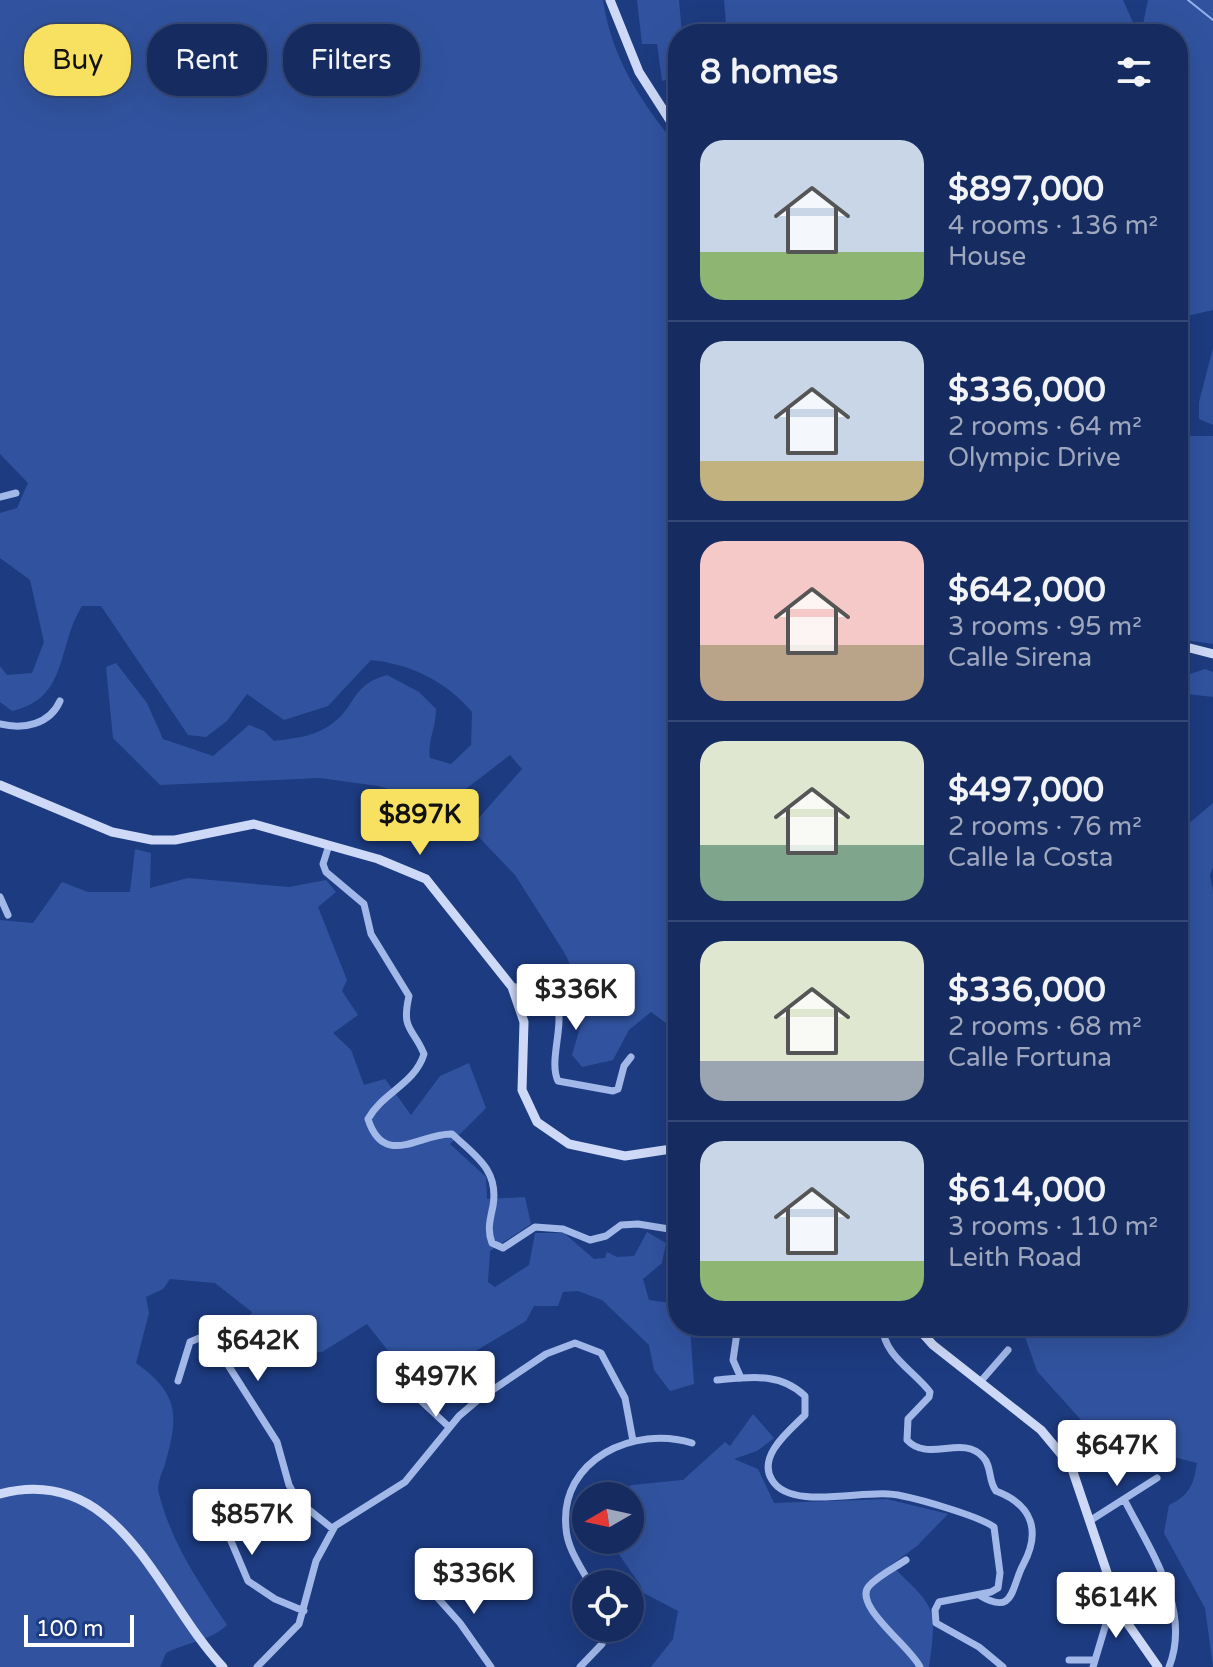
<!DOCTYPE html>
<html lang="en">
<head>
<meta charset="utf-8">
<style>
	body { margin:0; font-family:"Varela Round",sans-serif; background:#233869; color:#f1f3f6; height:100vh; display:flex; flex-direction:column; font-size:30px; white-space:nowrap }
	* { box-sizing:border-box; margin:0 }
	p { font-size:26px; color:#9ea7bd }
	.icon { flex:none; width:44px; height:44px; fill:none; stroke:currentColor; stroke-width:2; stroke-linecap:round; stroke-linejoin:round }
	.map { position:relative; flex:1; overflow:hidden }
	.details { position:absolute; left:668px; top:24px; width:520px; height:1312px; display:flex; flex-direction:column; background:#162c60; border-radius:32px; box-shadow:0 8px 32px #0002,0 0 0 2px #354875 }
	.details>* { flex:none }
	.banner { position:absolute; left:24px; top:24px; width:524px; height:72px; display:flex; gap:16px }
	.needle { width:52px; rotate:261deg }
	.tools { position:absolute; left:572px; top:1482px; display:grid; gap:16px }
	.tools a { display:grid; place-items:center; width:72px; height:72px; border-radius:50%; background:#162c60; box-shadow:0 8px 32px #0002,0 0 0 2px #354875; font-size:40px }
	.scale { position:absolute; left:24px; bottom:20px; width:110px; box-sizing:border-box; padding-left:8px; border:4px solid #fff; border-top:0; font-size:22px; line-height:28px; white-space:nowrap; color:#fff; -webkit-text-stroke:6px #1d3b80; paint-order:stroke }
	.price { position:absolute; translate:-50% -68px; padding:0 18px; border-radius:8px; background:#fff; color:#222; font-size:26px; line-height:52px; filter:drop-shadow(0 2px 4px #0008) }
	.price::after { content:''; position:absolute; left:50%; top:48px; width:24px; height:18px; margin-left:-12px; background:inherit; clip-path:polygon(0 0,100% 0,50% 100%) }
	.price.on { background:#f8e160; color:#111 }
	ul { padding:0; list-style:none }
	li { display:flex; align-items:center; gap:24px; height:200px; padding:0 32px }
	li+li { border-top:2px solid #354875 }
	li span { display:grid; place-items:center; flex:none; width:224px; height:160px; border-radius:24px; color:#555 }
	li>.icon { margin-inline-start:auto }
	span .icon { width:96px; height:96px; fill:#fffc; stroke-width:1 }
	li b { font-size:34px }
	h2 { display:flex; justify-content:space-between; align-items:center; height:96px; padding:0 32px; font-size:34px }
	.chip { padding:0 28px; border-radius:32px; background:#162c60; box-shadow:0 8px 32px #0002,0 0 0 2px #354875; font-size:28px; line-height:72px }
	.chip.on { background:#f8e160; color:#111 }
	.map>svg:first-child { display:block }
	.green { fill:#31539f }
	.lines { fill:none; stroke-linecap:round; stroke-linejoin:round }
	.stream { stroke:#95b1eb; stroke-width:2 }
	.street { stroke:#a2b8e9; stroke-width:7 }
	.secondary { stroke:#cdd9f7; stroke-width:9 }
</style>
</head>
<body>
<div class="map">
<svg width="1213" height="1667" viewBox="0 0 1213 1667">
	<rect width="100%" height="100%" fill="#1d3b80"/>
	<path class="green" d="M0,0h603c9,60 38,101 75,148v884l-27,-20 -22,18 -16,30 -31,7 -10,-12 16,-55 -24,-48 -49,-77 -45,-47 52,-59 -12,-14 -65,50 -67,-19 -58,-8 -160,7 -47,-47 -7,-71 10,-4 31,40 16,36 50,17 36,-31 15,6 10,10c21,-3 41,-4 59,-18 24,-18 18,-38 54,-48l32,17 17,17c0,19 -9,33 -6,49l21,6 20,-19 1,-33c-26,-31 -62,-48 -101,-52l-43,46 -44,14 -37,-26 -20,27 -21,16 -18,-2 -87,-129h-19c-26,42 -13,92 -70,105l-12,-9v-36l7,9 25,-2 12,-31 -14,-62 -30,-22v-45l17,-5 11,-25 -28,-29z
		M637,0h42l3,34h-4v43l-16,4 -5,-37h-15z
		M724,0h399l12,27 -1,7h-407z
		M1148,0h65v310l-35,8v-284h-37z
		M1213,348v77l-14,-6v-17z
		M1186,436h27v208l-35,-5v-199z
		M1205,669l8,3v25l-35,-4v-15z
		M1213,803v64l-3,8 3,16v776l-8,-59 -41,-75 5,-28c20,-9 25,-21 28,-42l-63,-16 -26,3 -71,-79 -13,-37 -16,-8h170v-485h3l6,-16z
		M135,849l16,4 -1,35 38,-10 101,9 37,-7 10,12 -18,15 29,73 -5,11 16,24 -25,18 18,17 13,35 21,-6 26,36 29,-39 29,-13 17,45 -36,36 36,33 1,22 38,-2 6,27 -41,27 -2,31 7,5 34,-22 6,-32h29l30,26 11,-1 2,-6 10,5 17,-1 13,-24 19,11 -4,20 -19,16 6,21 29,4v22h12l4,58 -24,7 -16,-21 -5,-25 -47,-45 -24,-9 -15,1 -5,14h-24l-8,15 -94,56 -24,-1 -41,-52 -45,28 -52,3 -23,-36 5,-7 -37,-29 -45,-4 -7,10 -17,8 3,16 -13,50c43,31 43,52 29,101 -3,9 -9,21 -6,30 13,50 40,89 68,131 -16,16 -40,17 -61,28l-6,14h-160v-747l33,3 29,-41 26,10h42z
		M753,1414l21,24 -17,13 -23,8 24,10 16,34 113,-4 61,15 -31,32 -26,19c43,42 47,40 38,102h-278l22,-28 5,-28 -38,-20 1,-5 -30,-43 -1,-3h20v-44h-9l10,-11 52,-5 42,-38 5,4z"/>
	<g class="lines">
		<path class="stream" d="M1188,0l25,20"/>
		<path class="street" d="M0,497l16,-4
			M0,724c24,6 50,0 60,-23
			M329,845l-6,19 3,8 38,32 7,30 38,62c-8,35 4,31 15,58 -9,30 -42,39 -56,65 16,50 52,14 84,15 24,22 47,36 41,72 -3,14 -6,24 -1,37l11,5 32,-21 28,2 27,11 16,-4 15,-11 17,-1 31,5 6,6 3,32
			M0,897l8,18
			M512,987c79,-6 31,63 46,94l55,10 5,-2 6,-23 7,-9
			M738,1326l-5,34 8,18
			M883,1326c-1,28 31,45 47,66l-1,5 -21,22 -1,21c21,23 56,-6 76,17 9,9 5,24 13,34 37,14 45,41 27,74 -12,22 -8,52 -44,30
			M717,1380c33,-3 63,-8 88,16v19c-16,16 -48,41 -33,65 18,30 86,11 117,14 19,1 90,22 105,33l6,46 -2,15 -7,4 -52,10 -4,8 1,13 43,24 24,20
			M178,1381l12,-39 14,-6 10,7 63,99 12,43 9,16 35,28
			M391,1381l11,2 47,44
			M981,1381l27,-31
			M211,1494l37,87 27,18 29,12
			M1125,1501c25,49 67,109 44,166
			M1091,1520l66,-42
			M906,1560c-12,8 -28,16 -37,26 -17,19 42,61 51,81
			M590,1584c-9,-17 -23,-36 -24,-56 -7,-69 69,-103 126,-85
			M427,1586l33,37 31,44
			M1069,1660h24
			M257,1667l42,-43 17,-63 19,-35 70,-44 54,-66 20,-17 67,-45 29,-11 26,10 24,45 8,43
			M580,1667l22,-23 5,-16
			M1093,1667l15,-50 10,-12"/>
		<path class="secondary" d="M610,0l29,72 39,61
			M1178,645l35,9
			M0,785l112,47 40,8h23l79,-16 124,35 48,20 86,108 12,35 -2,68 15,32 32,22 56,12 53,-8
			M916,1326l17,19 108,85 30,36 50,148 37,53
			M0,1494c120,-32 158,105 223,173"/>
	</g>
</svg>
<div class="tools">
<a><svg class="needle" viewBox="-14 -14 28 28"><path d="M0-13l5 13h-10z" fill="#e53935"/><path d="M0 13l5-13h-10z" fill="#9ea7bd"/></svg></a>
<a><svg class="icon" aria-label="locate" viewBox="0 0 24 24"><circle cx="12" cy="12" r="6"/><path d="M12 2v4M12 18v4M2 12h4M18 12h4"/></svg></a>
</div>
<div class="scale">100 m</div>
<b class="price on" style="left:420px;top:857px">$897K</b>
<b class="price" style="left:576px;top:1032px">$336K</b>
<b class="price" style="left:258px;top:1383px">$642K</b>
<b class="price" style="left:436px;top:1419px">$497K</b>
<b class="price" style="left:1117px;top:1488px">$647K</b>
<b class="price" style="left:252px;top:1557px">$857K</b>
<b class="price" style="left:474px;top:1616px">$336K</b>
<b class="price" style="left:1116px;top:1640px">$614K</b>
<div class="banner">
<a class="chip on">Buy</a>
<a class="chip">Rent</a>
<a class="chip">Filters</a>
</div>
<section class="details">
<h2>8 homes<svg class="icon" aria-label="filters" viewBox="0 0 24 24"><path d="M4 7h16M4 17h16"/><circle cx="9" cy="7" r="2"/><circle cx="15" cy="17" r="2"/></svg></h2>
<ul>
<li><span style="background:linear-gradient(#c9d6e8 70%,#8fb573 0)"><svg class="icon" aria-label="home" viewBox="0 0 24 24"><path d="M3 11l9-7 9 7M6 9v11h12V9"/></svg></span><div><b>$897,000</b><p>4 rooms · 136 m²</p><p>House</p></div></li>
<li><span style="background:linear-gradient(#c9d6e8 75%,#c2b280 0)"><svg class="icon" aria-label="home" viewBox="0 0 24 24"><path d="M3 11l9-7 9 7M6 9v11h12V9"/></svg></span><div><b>$336,000</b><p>2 rooms · 64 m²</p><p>Olympic Drive</p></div></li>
<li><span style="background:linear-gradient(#f6c9c9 65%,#b9a48a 0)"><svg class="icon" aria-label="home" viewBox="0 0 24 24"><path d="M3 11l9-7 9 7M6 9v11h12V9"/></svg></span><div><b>$642,000</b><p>3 rooms · 95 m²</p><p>Calle Sirena</p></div></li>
<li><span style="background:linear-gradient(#dfe7d0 65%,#7fa58c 0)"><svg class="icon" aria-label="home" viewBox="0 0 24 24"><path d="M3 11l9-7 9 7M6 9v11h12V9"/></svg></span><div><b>$497,000</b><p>2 rooms · 76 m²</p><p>Calle la Costa</p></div></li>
<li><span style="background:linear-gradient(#dfe7d0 75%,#9aa5b1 0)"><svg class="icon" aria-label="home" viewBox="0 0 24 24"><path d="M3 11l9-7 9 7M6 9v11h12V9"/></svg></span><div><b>$336,000</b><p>2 rooms · 68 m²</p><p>Calle Fortuna</p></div></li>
<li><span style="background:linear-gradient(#c9d6e8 75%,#8fb573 0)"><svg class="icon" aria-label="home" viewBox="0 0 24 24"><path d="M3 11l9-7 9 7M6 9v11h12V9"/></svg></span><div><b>$614,000</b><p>3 rooms · 110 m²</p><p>Leith Road</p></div></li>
</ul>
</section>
</div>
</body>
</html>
